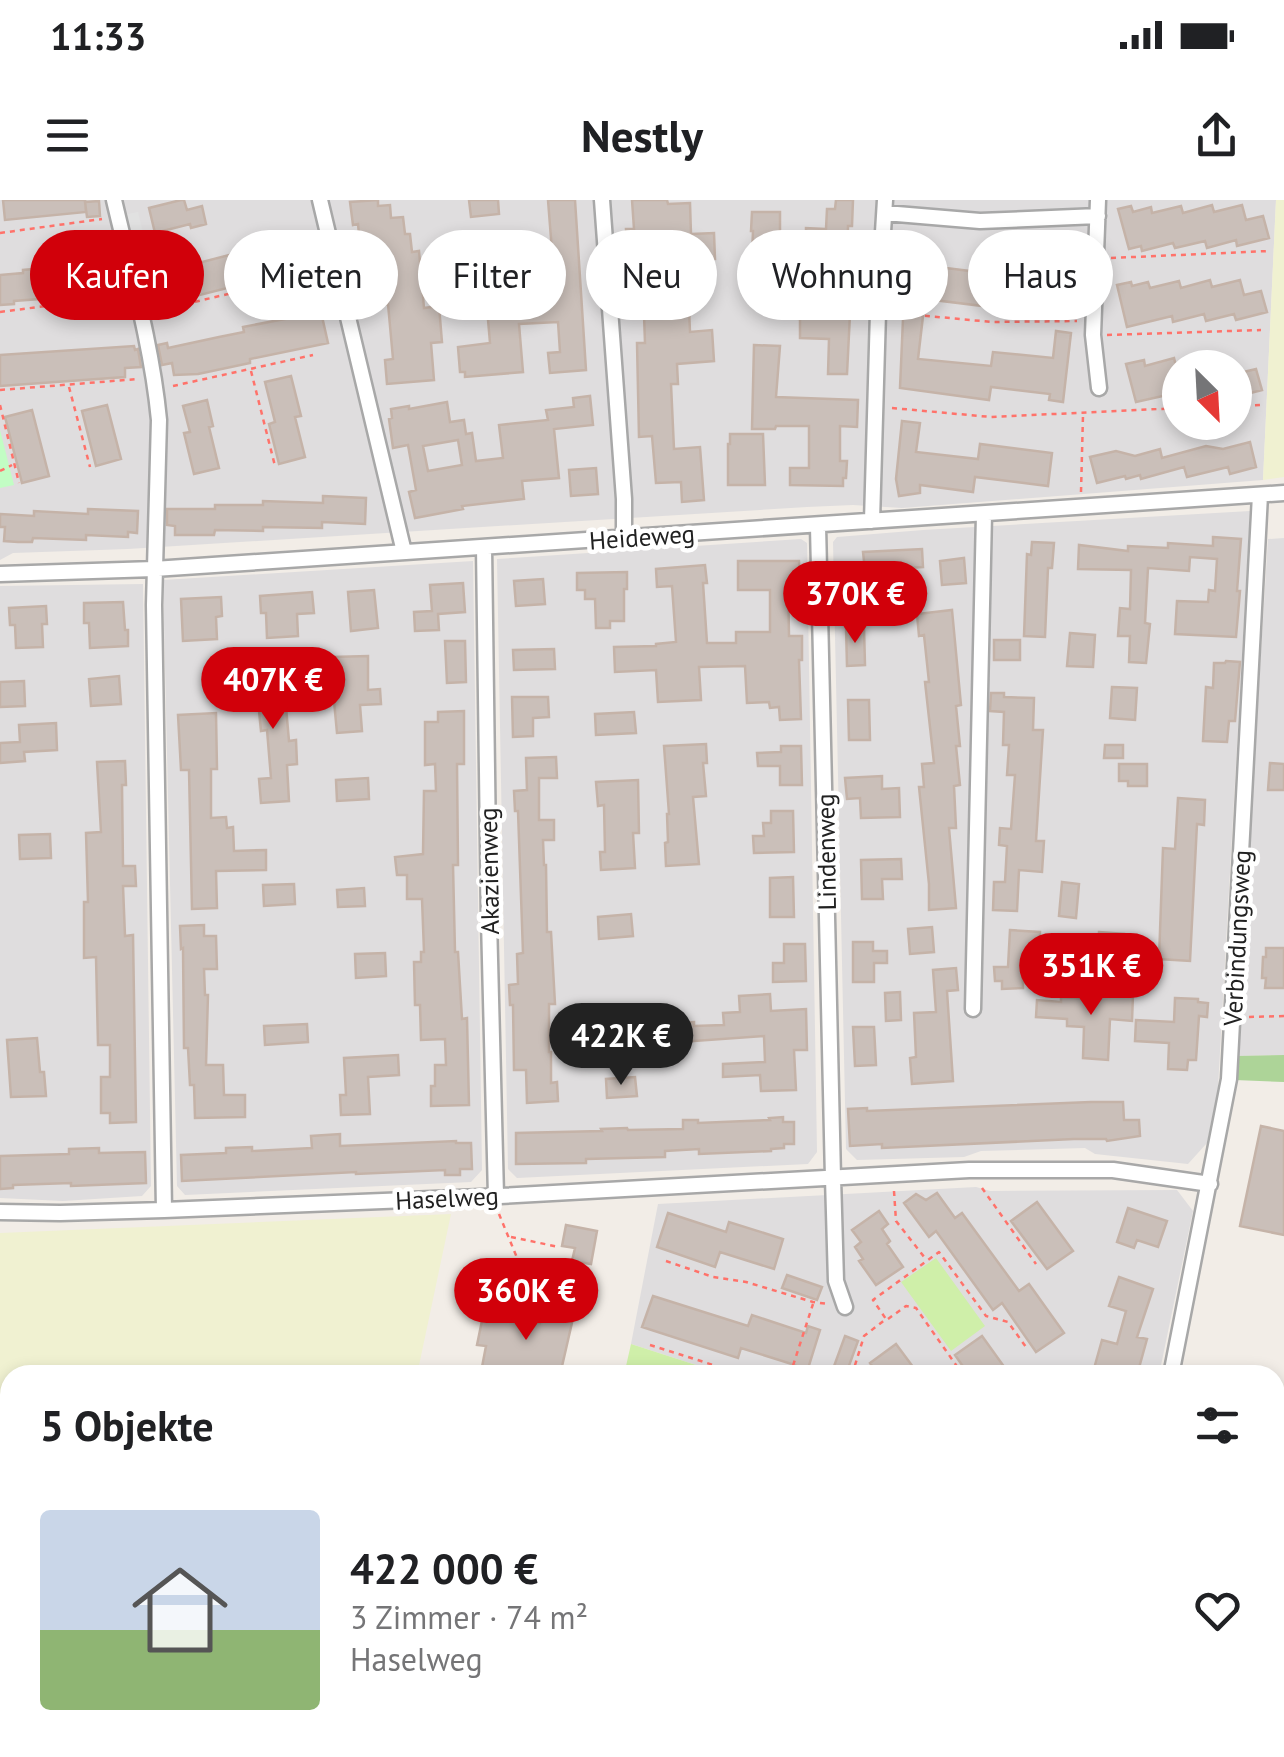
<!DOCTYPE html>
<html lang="de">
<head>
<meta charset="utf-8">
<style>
	body { margin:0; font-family:"PT Sans",sans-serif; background:#f6f6f6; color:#202124; height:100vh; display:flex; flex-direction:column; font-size:38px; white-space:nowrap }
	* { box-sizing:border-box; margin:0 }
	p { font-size:32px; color:#757577 }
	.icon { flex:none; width:55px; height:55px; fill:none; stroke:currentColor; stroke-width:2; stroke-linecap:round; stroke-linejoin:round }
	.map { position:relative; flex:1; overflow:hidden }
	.sheet { position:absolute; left:0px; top:1165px; width:1285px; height:392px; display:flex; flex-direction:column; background:#fff; border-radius:30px 30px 0 0; box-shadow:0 5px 15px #0003 }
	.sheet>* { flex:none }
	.guide { position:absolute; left:30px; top:30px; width:1225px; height:90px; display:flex; gap:20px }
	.needle { width:65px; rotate:156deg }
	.fabs { position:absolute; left:1162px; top:150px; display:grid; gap:20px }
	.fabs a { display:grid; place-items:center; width:90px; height:90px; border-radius:50%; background:#fff; box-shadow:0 5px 15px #0003; font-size:50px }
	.price { position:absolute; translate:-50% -85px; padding:0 22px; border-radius:35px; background:#d1000a; color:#fff; font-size:32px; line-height:65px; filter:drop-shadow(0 2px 5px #0008) }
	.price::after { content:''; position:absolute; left:50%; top:60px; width:30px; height:22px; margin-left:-15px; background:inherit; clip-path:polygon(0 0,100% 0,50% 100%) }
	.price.current { background:#222; color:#fff }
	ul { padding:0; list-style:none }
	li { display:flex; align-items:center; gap:30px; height:250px; padding:0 40px }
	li+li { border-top:2px solid #e0e0e0 }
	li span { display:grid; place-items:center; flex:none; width:280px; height:200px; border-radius:10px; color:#555 }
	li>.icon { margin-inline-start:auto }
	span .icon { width:120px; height:120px; fill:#fffc; stroke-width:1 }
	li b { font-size:42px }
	h2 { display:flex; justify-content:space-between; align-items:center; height:120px; padding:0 40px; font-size:42px }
	.chip { padding:0 35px; border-radius:45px; background:#fff; box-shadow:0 5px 15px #0003; font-size:35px; line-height:90px }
	.chip.current { background:#d1000a; color:#fff }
	.status { display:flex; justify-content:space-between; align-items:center; height:70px; padding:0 50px; background:#fff; direction:ltr }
	.status svg { height:28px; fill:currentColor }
	header { display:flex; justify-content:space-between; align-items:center; height:130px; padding:0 40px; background:#fff; font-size:45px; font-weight:700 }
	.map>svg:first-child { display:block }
	.residential { fill:#dfddde; fill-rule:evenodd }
	.commercial { fill:#f3d5d5 }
	.industrial { fill:#ebd8e8 }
	.farmland { fill:#f0f1d1 }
	.grass { fill:#cfefa9 }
	.forest { fill:#add498 }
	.park { fill:#c2fdc4 }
	.parking { fill:#e1e1e1 }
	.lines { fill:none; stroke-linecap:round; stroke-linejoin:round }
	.stream { stroke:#a4d7e2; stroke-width:5 }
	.building { fill:#cabfb9; stroke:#c5b3a8; stroke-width:2.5; fill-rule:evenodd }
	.street-casing { stroke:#a8a8a8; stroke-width:19 }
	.secondary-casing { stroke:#787f00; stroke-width:25 }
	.path { stroke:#ff726a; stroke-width:2.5; stroke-dasharray:5 5; stroke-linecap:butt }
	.street { stroke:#fff; stroke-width:14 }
	.secondary { stroke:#fefeb8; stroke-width:20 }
	.rail-casing { stroke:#6f6f6f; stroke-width:9 }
	.rail { stroke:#fff; stroke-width:5; stroke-dasharray:15; stroke-linecap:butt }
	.labels { text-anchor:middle; stroke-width:9; stroke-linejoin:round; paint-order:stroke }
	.street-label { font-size:25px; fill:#212121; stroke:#fff }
</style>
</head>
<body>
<div class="status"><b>11:33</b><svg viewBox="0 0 49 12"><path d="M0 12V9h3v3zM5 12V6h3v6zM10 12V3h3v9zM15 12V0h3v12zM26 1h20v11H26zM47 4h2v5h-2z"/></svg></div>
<header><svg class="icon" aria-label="menu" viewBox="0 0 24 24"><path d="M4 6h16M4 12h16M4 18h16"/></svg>Nestly<svg class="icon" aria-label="share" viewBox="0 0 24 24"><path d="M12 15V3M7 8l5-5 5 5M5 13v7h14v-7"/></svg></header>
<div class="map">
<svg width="1284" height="1557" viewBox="0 0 1284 1557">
	<rect width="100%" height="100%" fill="#f2ede7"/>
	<path class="residential" d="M0,0h1276l-13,280 -361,28 -49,-3 -46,2 -679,42 -115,4 -13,7zM1180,168h55v54h-55z
		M1250,311l-32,577 -11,55 -19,21 -93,-10 -10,-6 -104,3 -17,6 -107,3 -11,-11 -13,-607 4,-5 86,-7z
		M1284,338v517l-48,1 32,-517z
		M801,339l6,4 10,609 -9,12 -291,14 -9,-9 -11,-610z
		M473,361l9,609 -11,12 -286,13 -8,-9 -14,-606z
		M143,384l8,602 -9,10 -79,5 -63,-3v-612z
		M976,987l14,4 187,-1 16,21 -34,164h-432l-96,-31 27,-140z
		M450,1548h97l-2,9h-97z"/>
	<path class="commercial" d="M567,1548h151l33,9h-186z"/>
	<path class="industrial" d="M0,1464l10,5v79h187l22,9h-219z"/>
	<path class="farmland" d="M1276,0h8v277l-21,3z
		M451,1014l-34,161h-407v246l-10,-4v-384z
		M762,1548h321l-2,9h-285z"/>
	<path class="grass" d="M936,1058l49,68 -34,25 -50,-69z
		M631,1144l96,31h-103z
		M197,1548h113l23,9h-114z
		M718,1548h44l34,9h-45z"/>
	<path class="forest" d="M1284,855v27l-49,-2 1,-24z
		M1284,1359v47l-9,21v-48z"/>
	<path class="park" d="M0,230l14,55 -14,3z
		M351,1548h99l-2,9h-57z"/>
	<path class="parking" d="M138,12l7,29 -20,5 -7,-30z"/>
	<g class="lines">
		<path class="stream" d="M739,1548l34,9"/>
	</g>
	<path class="building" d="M3,0h82l1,12 -81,8z
		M181,0h3l3,10 15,-4 4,18 -15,4 -1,-4 -35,9 -6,-25z
		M378,0v6l12,-1 1,13 12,-1 2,17h5l2,18 7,-1 5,57 15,-2 3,36 -11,1 3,37 -47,4 -2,-24 8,-1 -5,-55 -22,3 -8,-83 -5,1 -3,-23z
		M469,0h29l1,14 -28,3z
		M548,0h27l11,170 -36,3 -2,-20 12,-1 -2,-30 -39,2 4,48 -58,5v-5h-5l-2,-25 32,-4 -3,-35 14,-1 -2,-24 32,-3v-10h6v-5l16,-1z
		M632,0h35l1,4 22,-1 1,31 23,-1 1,26 -56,1 3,49 27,-1 1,24 22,-2 2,31 -37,3 1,20h-7l3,65 26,-2 4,53 -22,2 -1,-20 -25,1 -4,-47 -13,1 -2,-94h8l-1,-28h-7l-2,-35h10l-1,-25h-17l-1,-26h8z
		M836,0h17l-1,26h-4l-1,28h6l-6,120h-19l1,-35 -29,-1v-19l-12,-1v-13l-38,-1 3,-73h-2l1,-19h28v31l26,1v-16l20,1 1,-20h8z
		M99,1l1,15 -13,1 -2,-15z
		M1212,5l2,7 28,-7 4,15 17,-4 6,22 -32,8 -1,-6 -29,8 -2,-7 -30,7 -2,-5 -31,8 -1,-5 -12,3 -11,-40 13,-3 2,6 18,-5 1,6 29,-7 2,7z
		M302,36l8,31 -154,39 -15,-57 16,-4 7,27z
		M910,42l15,2 -3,21 72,9 2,-15 75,9 -4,35 -74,-10 -2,14 -66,-8 -7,60 73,7 2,-14 60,6 3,-27 15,2 -8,69 -14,-2 1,-6 -59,-7 -2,13 -89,-12 4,-92z
		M103,63l3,31 -92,7v3l-14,1v-30l23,-2v-3z
		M1210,80l2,7 28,-7 4,15 17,-4 6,21 -31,8 -2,-6 -28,7 -2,-7 -31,8 -1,-6 -45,11 -10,-42 14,-3 1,4 16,-4 2,6 29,-7 2,7z
		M321,112l7,31 -78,16v4l-52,11 -24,1 -2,-12 -10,2 -4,-20 9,-2 1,5 51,-11 25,-5 -1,-5z
		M754,145l26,1 -4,51 82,3 -1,27 -17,-1v35h7l-1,17h-3v8l-53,-1v-17h19v-42h-33l-1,3h-23z
		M134,146l1,4 3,-1 3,18 -16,1v9l-125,9v-31z
		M1174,158l2,8 4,-1v32l-12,3 -1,-5 -31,7 -10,-38 18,-4 1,6z
		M1256,169l6,21 -27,7v-23z
		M291,176l10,40 -6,1 10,40 -26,7 -10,-40 6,-2 -10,-40z
		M590,196l3,29 -39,4 5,49 -37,3 2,18 -62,7 1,3 -48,9 -6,-26 7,-2 -8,-45 -15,3 -4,-29 3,-1 -1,-9 18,-3v3l38,-7 3,20 14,-2 2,14 6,-1 4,28 27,-3 -4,-33 49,-5 -2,-10 28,-3 -1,-9zM458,240l4,25 -34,6 -5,-25z
		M207,200l6,26 -4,1 10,41 -25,6 -10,-41 6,-1 -7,-26z
		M107,205l14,54 -25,7 -14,-55z
		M32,210l17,66 -27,7 -17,-66z
		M902,221l18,2 -4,29 62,7 2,-15 72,9 -4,33 -73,-9 -2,15 -53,-7v8l-21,3 -3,-17z
		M730,234h33l2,51h-37v-41h2z
		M1250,242l6,25 -26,7 -2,-7 -41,10 -3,-10 -43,12 -1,-4 -14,4 -1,-3 -28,7 -7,-26 26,-6 19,5 25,-7 2,9 44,-12 17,3z
		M596,268l2,26 -27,2 -2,-26z
		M323,296l43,2 -1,26 -43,-2v6l-59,-1v4l-48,-1 -1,5h-39v-9l-8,-1v-16h48v-4h48v-4l60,2z
		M88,309l50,2 -1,22 -9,-1v5l-42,-2v5l-53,-2 -1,4h-14l-14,-1 1,-14h-5v-13l34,2v-5l54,3z
		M1213,337l28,2 -4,52h3l-4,46 -61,-3 2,-33 31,1 1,-12 6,1 2,-32 -27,-2 -1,14 -41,-3 -3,55 5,1 -4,39 -17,-1 1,-26h-12l2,-28 10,1 1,-39 -53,-1 1,-24 49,6v-5l40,2v-5l45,3z
		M1032,342l22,1 -2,25h-4l-3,69 -21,-1 3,-82 4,1z
		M922,349l1,18 -17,1 1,10 -19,1v-10l-23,2 -2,-19z
		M964,358l2,25 -24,2 -2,-24z
		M738,361h61l1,20h-12l1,55h13v24h-3l2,59 -21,1 -1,-13 -9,1 -1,-6 -22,1 -2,-37 -46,1 2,33 -43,2 -2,-32 -41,2 -1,-25 42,-1v-2l20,-2 -4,-56 -15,1 -1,-18 49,-4 2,18h-4l4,60h29v-11h34v-42h-32z
		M627,372v17h-3v32h-14v7h-14l-1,-29h-10v-9h-8v-17z
		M543,379l2,25 -29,2 -2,-25z
		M463,383l2,29 -27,2 1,16 -24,1 -1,-19 18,-1 -2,-26z
		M374,390l4,38 -27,3 -3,-39z
		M312,392l2,21 -17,1 1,22 -31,2 -1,-25h-5l-1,-17z
		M221,397l1,19 -6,1 1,22 -34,2 -2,-42z
		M123,402l2,28h3v16l-38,2 -1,-25h-5v-20z
		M46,406l1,18h-5l1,23 -27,1 -1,-23h-5l-1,-17z
		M952,410l9,95 -5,1 4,40h-4l4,39 -6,1 2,42h-7l7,80 -27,2v-26l-10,-97h5l-2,-23 12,-1 -9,-81h4l-5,-47 -5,1 -2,-22z
		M846,427h18l1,38 -18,1z
		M1070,433l25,2 -2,32 -26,-1z
		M994,440h26v20h-26z
		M445,441h20l1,41 -19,1z
		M554,449l1,20 -41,1 -1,-20z
		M368,456v34l12,-1 1,15 -21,1 2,26 -25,2 -3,-32h-2v-44z
		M276,460l2,48 8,-1 3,34 7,-1 1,24 -10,1 2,36 -28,2 -2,-24 12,-1 -4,-48 -6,1 -4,-40h-6l-1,-30z
		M1226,461l14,1 -5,59h-6l-2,21 -24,-1 3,-54 7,1 1,-25h11z
		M119,476l2,28 -30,2 -2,-27z
		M24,481l1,25 -25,1v-25z
		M1112,487l25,1 -2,32 -25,-2z
		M991,493h13v4l30,1 -1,32h10l-7,111h8l-2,31 -23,-2 -2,41 -24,-1 1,-28h11l2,-36 -8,-1 1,-17 11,1 4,-54h-8l2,-30h-6l1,-33 -14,-1z
		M512,497h36l1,20 -16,1v18l-20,1z
		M848,500h21l1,40h-21z
		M464,511v53h-7l1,101h-5l2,87h3l4,67 5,-1 2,87 -38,1v-20h4v-21h11l-1,-26 -24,1 -1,-35h-5l-1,-43h7v-10h3l-2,-53h-15v-24h-10l-2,-18 28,-3 1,-63h12l-1,-27 -10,1v-43h13v-10z
		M634,512l2,21 -40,2 -1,-21z
		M216,513l1,56h-6v49l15,-1 1,11 6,-1 1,24 32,-1v20l-50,1 1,37 -25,1 -3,-139h-8l-3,-55z
		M56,523l1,27 -33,2 1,9 -25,2v-20l20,-1 -1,-17z
		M706,544l1,19h-4l3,33 -13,1 6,67 -33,2 -1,-23 3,-1 -1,-28h2l-5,-68z
		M1105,545h18v13h-19z
		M781,546h20l1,39h-22v-19h-22l-1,-13 24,-1z
		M556,557l1,21h-18v42h15v20h-11l1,25h2l1,67h4l4,72h-6v48h2v31l6,-1 1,19 -31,2 -1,-33h-12l-1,-65h-3l-1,-20 9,-1 -1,-30 6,-1 -5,-142h-3l-1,-20 13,-1 -1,-32z
		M125,561l1,24h-4l1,81h12l1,20h-13l2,50 8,-1 3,187 -26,1v-10h-9v-36h9v-32h-12l-2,-88 -12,1v-56h4l-2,-69 15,-1 -4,-70z
		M1270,563l14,1v26h-16z
		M1119,564h28v22h-19v-5h-9z
		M882,576v13l17,-1 1,29 -39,1 -1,-20 -13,1 -2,-21z
		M368,578l1,21 -32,2 -1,-21z
		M638,580l1,53h-6l2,35 -34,2 -1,-18h5l-1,-47 -6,1 -2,-24z
		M1178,598l27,2 -1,25 -7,-1 -7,137 -31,-2 4,-111 12,1z
		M771,611h22l1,41 -40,1 -1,-17h11l-1,-13h8z
		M50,634l1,24 -31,1 -1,-24z
		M901,659l1,20h-20l1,20h-21l-1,-39z
		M793,677l1,40h-24v-39z
		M1062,682l17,2 -3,34 -17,-2z
		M294,684l1,20 -31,2 -1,-21z
		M364,688l1,18 -27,1 -1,-17z
		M631,714l2,22 -34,3 -1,-22z
		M204,725v11h12l1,33h-13l1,26h3l-2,70h17l1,30h21v22l-50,1 -1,-33h-4l-2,-37h-4l-1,-100 -2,1 -1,-23z
		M932,727l2,25 -24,2 -2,-25z
		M1010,730l30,2 -1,24 -17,-1 1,33 -21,1v-8h-7l-1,-14h14z
		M1099,732l25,2 -2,28 -25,-2z
		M853,742h20v9h14v12h-13v19h-21z
		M784,744h21l1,37 -33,1v-19h11z
		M1266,748h18v40h-19l1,-10h-4l1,-21h3z
		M385,753l1,23 -30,2 -1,-24z
		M956,768l2,22 -11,1 6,90 -41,3 -2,-26 6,-1 -2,-44 22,-1 -3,-42z
		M900,792l1,28 -15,1 -1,-28z
		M1099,793l34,2 -1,26 -22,-2 -2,41 -25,-2 1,-31 -17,-1v-7l-31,-2 1,-17 24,2v-5l38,3z
		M770,794l1,17 35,-2 1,41h-13l2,40 -35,1 -1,-16 -37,2v-13l42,-2 -1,-26 -97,7 -1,-14 13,-1 -1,-5 16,-1v4l30,-1 -1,-12 17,-1 -1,-16z
		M1175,798l23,1v3l10,1 -1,14 -8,-1 -3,44h-8l-1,10 -19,-1 1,-26 -34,-2 1,-21 38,2z
		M623,810l1,24 -26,2 -2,-24z
		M307,824l1,18 -43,3 -1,-19z
		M853,827h21l2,38 -21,1z
		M37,838l3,34h4l2,24 -35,1 -4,-57z
		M398,855l1,20 -31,2 2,37 -29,1 -1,-20h6l-2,-37z
		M635,877l2,19 -30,2 -1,-19z
		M1091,902h32l1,18h15l1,16 -33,5 -1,-2h-32l-192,9v-4l-32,2 -2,-37 19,-1v3z
		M783,917v5h11v22h-10v4l-13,1v2l-72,3v-5l-34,2v6l-79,2v4l-70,1v-31l86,-2 -1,-2 26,-1 1,2 55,-1v-9h15v3l72,-3 -1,-2z
		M1261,926l23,5v104l-44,-9z
		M340,934v12l116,-5v2h15l1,26h-12v6h-15v-5l-89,4v-2l-174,9 -1,-26 45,-2v-5l26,-1v4l60,-3 -1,-12z
		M99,948v5l46,-1 1,31 -75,3v-3l-58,2v3l-13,1v-33l69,-2v-5z
		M937,993l18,25 7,-5 57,78 10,-7 35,49 -28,19 -34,-49 -9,7 -57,-79 -7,6 -25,-34 12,-9 10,6z
		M1037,1002l36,49 -26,18 -36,-48z
		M1128,1008l39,13 -9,26 -21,-7 -3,8 -17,-6z
		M879,1011l9,13 -6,5 8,12 -3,3 16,23 -27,18 -17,-24 4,-2 -8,-12 6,-5 -9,-12z
		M668,1013l58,19 3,-10 54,17 -9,30 -54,-17 -5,15 -58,-20z
		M566,1025l31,6 -6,33 -19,-3 3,-13 -13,-2z
		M787,1075l35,12 -5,13 -35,-12z
		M1119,1077l34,12 -16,48 10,2 -10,36 -42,-10 7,-25 15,4 9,-33 -17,-5z
		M653,1096l95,30 4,-11 54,18 2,-7 12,4 -14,45h-14l3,-10 -54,-17 -3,10 -96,-31z
		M543,1107l31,7 -14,61h-44l-34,-8 4,-21 -9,-1 7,-34 56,12z
		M845,1136l13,5 -12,33 -13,-5z
		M982,1136l28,39h-41l-14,-20z
		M896,1144l23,31h-41l-8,-12z"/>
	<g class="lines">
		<defs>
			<path id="street" d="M114,0c17,73 38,146 45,220l-5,185 10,605
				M320,0l84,352
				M602,0l22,299v40
				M1098,0l-5,135 6,53
				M885,13l95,8 118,-5
				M872,321l6,-209 7,-112
				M818,326l15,652 3,103 9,26
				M484,347l5,373 7,276
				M0,374l154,-5 1130,-76
				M973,809l11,-495
				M0,1012l60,1 104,-3 317,-13 488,-27h144l97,14
				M1171,1175l58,-296 31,-584
				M0,1430l10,5
				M269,1548l22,9
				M1197,1548l27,9
				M1093,1557l2,-9"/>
			<path id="secondary" d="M1275,1534l9,-22
				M1266,1557l3,-9"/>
		</defs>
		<use href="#street" class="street-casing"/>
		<use href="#secondary" class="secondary-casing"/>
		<path class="path" d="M0,33l102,-14
			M1111,58l158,-7
			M156,111l140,-33
			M0,112l123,-16
			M895,113l97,9 85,-1
			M1107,135l154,-5
			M251,171l24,95
			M173,186l140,-31
			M69,187l21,80
			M0,190l138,-11
			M0,205l19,78
			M1235,206l25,-1
			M892,208l99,9 189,-9
			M0,271l12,-6
			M1081,292l2,-77
			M1249,817l35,-1
			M982,988l54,76
			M894,991l2,30 29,37
			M499,1014l35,85 -8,40
			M511,1037l48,10
			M666,1061l47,16 33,5 67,20 15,2
			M888,1119l18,-13 10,2 47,67
			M650,1145l95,30
			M790,1175l23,-71
			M852,1175l12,-39 22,-17 -13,-19 66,-48 47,64 22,6 18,25
			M1275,1475l9,-24
			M0,1552l14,5
			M441,1557l2,-9"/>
		<use href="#street" class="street"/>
		<use href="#secondary" class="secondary"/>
		<defs>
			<path id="rail" d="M0,1477l10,4
				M167,1548l22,9"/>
		</defs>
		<use href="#rail" class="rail-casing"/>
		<use href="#rail" class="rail"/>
	</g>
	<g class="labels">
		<g class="street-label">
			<text transform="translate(642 337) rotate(-4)" y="9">Heideweg</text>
			<text transform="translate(826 652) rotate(-91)" y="9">Lindenweg</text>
			<text transform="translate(489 671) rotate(-91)" y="9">Akazienweg</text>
			<text transform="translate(1237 738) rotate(-87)" y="9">Verbindungsweg</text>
			<text transform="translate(447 998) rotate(-3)" y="9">Haselweg</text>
		</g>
	</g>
</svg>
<div class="fabs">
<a><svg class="needle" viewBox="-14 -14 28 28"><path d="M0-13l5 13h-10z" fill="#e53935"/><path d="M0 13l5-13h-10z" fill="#757577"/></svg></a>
</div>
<b class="price" style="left:855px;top:446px">370K €</b>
<b class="price" style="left:273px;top:532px">407K €</b>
<b class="price" style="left:1091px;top:818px">351K €</b>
<b class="price current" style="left:621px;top:888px">422K €</b>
<b class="price" style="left:526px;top:1143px">360K €</b>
<div class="guide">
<a class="chip current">Kaufen</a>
<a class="chip">Mieten</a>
<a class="chip">Filter</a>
<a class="chip">Neu</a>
<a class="chip">Wohnung</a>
<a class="chip">Haus</a>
</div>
<section class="sheet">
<h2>5 Objekte<svg class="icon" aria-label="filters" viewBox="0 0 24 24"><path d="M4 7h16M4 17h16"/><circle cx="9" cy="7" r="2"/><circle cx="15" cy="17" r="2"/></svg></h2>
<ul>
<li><span style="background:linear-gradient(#c9d6e8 60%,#8fb573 0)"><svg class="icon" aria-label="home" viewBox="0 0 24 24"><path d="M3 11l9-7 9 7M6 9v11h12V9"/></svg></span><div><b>422 000 €</b><p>3 Zimmer · 74 m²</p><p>Haselweg</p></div><svg class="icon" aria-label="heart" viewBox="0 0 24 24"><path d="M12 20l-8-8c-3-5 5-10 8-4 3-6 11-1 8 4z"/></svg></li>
</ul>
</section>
</div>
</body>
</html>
